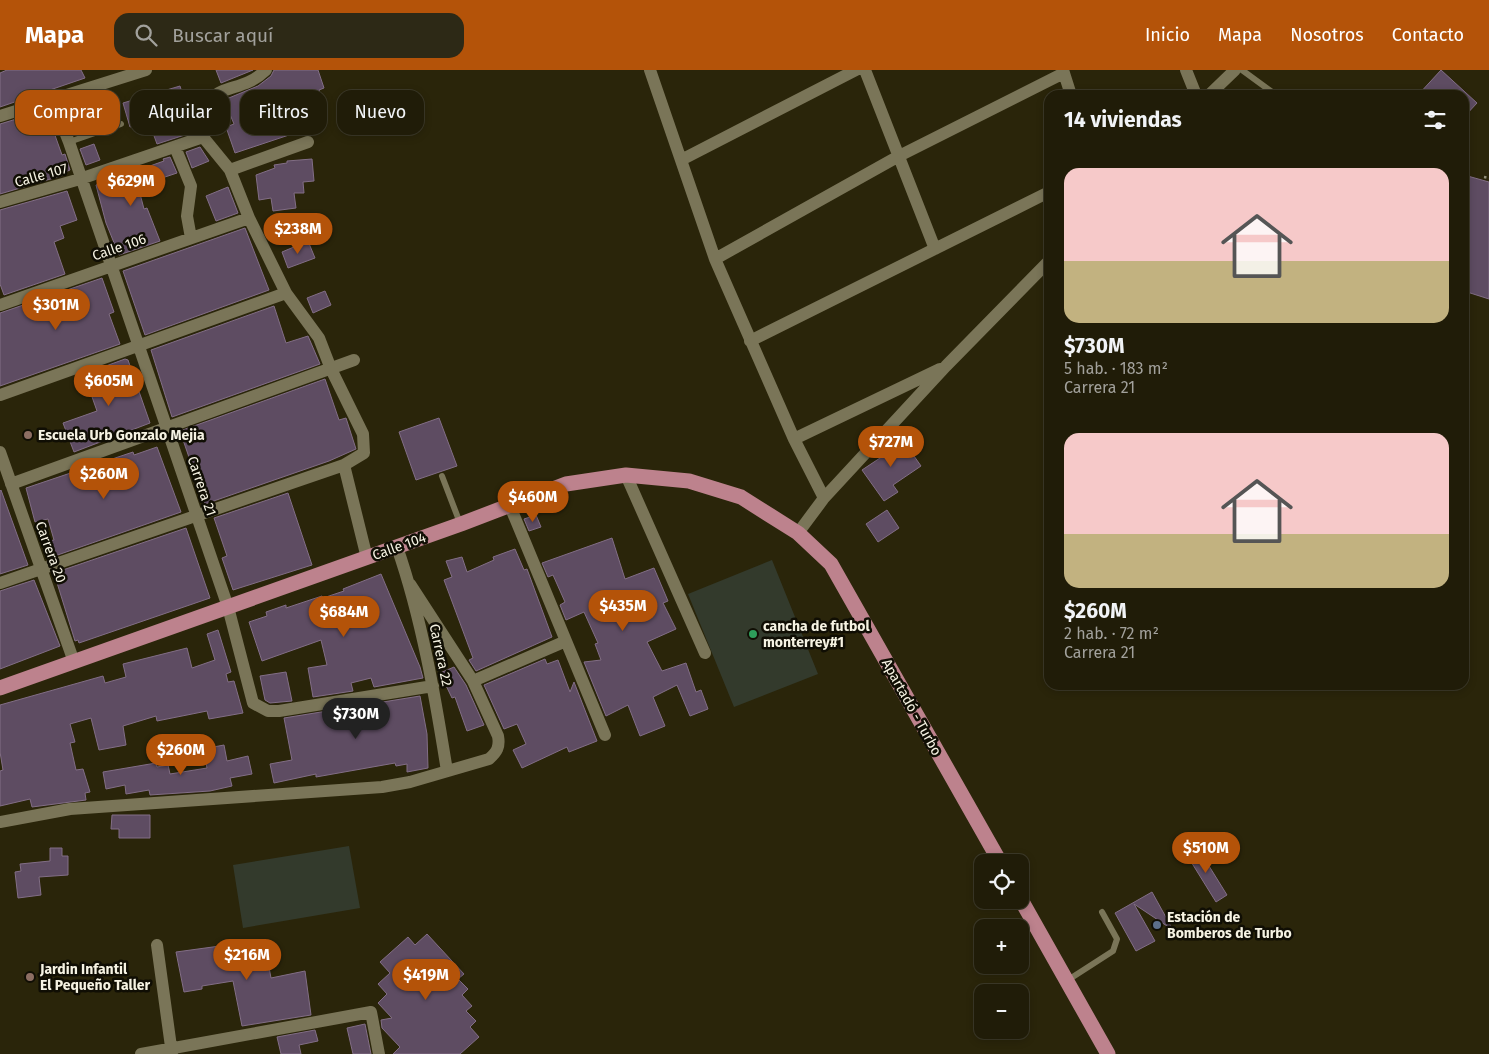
<!DOCTYPE html>
<html lang="es">
<head>
<meta charset="utf-8">
<style>
	body { margin:0; font-family:"Fira Sans",sans-serif; background:#2d2916; color:#f1f3f6; height:100vh; display:flex; flex-direction:column; font-size:19px; white-space:nowrap }
	* { box-sizing:border-box; margin:0 }
	p { font-size:16px; color:#a2a19c }
	.icon { flex:none; width:28px; height:28px; fill:none; stroke:currentColor; stroke-width:2; stroke-linecap:round; stroke-linejoin:round }
	.map { position:relative; flex:1; overflow:hidden }
	.panel { position:absolute; left:1044px; top:20px; width:425px; height:600px; display:flex; flex-direction:column; background:#201c08; border-radius:15px; box-shadow:0 2px 8px #0003,0 0 0 1px #3d3a29 }
	.panel>* { flex:none }
	.guide { position:absolute; left:15px; top:20px; width:475px; height:45px; display:flex; gap:10px }
	.tools { position:absolute; left:974px; top:784px; display:grid; gap:10px }
	.tools a { display:grid; place-items:center; width:55px; height:55px; border-radius:10px; background:#201c08; box-shadow:0 2px 8px #0003,0 0 0 1px #3d3a29; font-size:25px }
	.price { position:absolute; translate:-50% -42px; padding:0 11px; border-radius:18px; background:#b45309; color:#fff; font-size:16px; line-height:32px; filter:drop-shadow(0 1px 2px #0008) }
	.price::after { content:''; position:absolute; left:50%; top:30px; width:15px; height:11px; margin-left:-8px; background:inherit; clip-path:polygon(0 0,100% 0,50% 100%) }
	.price.selected { background:#222; color:#fff }
	ul { padding:0; list-style:none }
	li { display:grid; align-content:center; gap:10px; height:265px; padding:0 20px }
	li span { display:grid; place-items:center; height:155px; border-radius:15px; color:#555 }
	li>.icon { margin-inline-start:auto }
	span .icon { width:90px; height:90px; fill:#fffc; stroke-width:1 }
	li b { font-size:21px }
	h2 { display:flex; justify-content:space-between; align-items:center; height:60px; padding:0 20px; font-size:21px }
	.chip { padding:0 18px; border-radius:15px; background:#201c08; box-shadow:0 2px 8px #0003,0 0 0 1px #3d3a29; font-size:18px; line-height:45px }
	.chip.selected { background:#b45309; color:#fff }
	header { display:flex; align-items:center; gap:30px; box-sizing:border-box; height:70px; padding:0 25px; background:#b45309; color:#fff }
	header strong { font-size:24px }
	nav { display:flex; gap:28px; margin-inline-start:auto; font-size:18px }
	.search { width:350px; height:45px; background:#2d2916; display:flex; align-items:center; gap:12px; box-sizing:border-box; padding:0 18px; border-radius:15px; color:#a2a19c; font-size:19px }
	.map>svg:first-child { display:block }
	.green { fill:#333a2c }
	.building { fill:#5e4c62; stroke:#826e86 }
	.lines { fill:none; stroke-linecap:round; stroke-linejoin:round }
	.path { stroke:#938f7a; stroke-width:2.5; stroke-dasharray:2.5 2.5; stroke-linecap:butt }
	.lane { stroke:#7a7558; stroke-width:6 }
	.street { stroke:#7a7558; stroke-width:12 }
	.primary { stroke:#bd828d; stroke-width:15 }
	.education-dot { fill:#8d6e63; stroke:#100e04; stroke-width:2 }
	.leisure-dot { fill:#2e9e5b; stroke:#100e04; stroke-width:2 }
	.service-dot { fill:#5c6f8a; stroke:#100e04; stroke-width:2 }
	.labels { text-anchor:middle; stroke-width:5; stroke-linejoin:round; paint-order:stroke }
	.street-label { font-size:14px; fill:#f6f3e3; stroke:#100e04 }
	.poi-label { font-size:14px; font-weight:bold; fill:#f6f3e3; stroke:#100e04; text-anchor:start }
</style>
</head>
<body>
<header>
<strong>Mapa</strong>
<div class="search"><svg class="icon" aria-label="search" viewBox="0 0 24 24"><circle cx="10" cy="10" r="6"/><path d="M15 15l6 6"/></svg>Buscar aquí</div>
<nav><a>Inicio</a><a>Mapa</a><a>Nosotros</a><a>Contacto</a></nav>
</header>
<div class="map">
<svg width="1489" height="984" viewBox="0 0 1489 984">
	<rect width="100%" height="100%" fill="#2a250a"/>
	<path class="green" d="M772,490l46,114 -84,33 -46,-113z
		M349,776l11,62 -117,20 -10,-63z"/>
	<path class="building" d="M7,0h74l4,8 -85,29v-34z
		M216,0h37l-32,13z
		M274,0h44l6,18 -5,2 8,25 -19,6 2,7 -75,25 -9,-26 8,-3 -10,-24 34,-14 13,-10z
		M1441,0l36,33 -13,14v-22h-46z
		M180,16l14,46 -37,12 -8,-22 -19,5 -7,-24z
		M46,40l16,45 3,-1 5,16 -7,3 1,2 -64,19v-70z
		M94,74l6,16 -14,5 -6,-16z
		M200,77l9,14 -17,7 -6,-16z
		M170,87l7,16 -39,13 6,23 3,-1 13,33 -41,14 -13,-32 -10,-38 68,-24 -1,-2z
		M312,89l2,22 -11,1 1,11h-10l2,15 -23,3 -2,-13 -12,2 -3,-25 19,-7 -1,-3 13,-2v-2z
		M1464,105l25,7v117l-25,-8z
		M228,117l10,26 -22,8 -10,-25z
		M67,121l10,29 -17,6 4,12 -10,4 11,32 -61,21 -4,-11v-74z
		M245,158l24,62 -124,45 -22,-64z
		M308,171l7,17 -27,10 -6,-16z
		M102,208l12,34 -5,2 11,30 -120,42v-73z
		M325,221l6,14 -18,8 -6,-15z
		M274,236l12,37 22,-7 12,28 -148,53 -21,-67z
		M125,289l3,1 22,63 -76,29 -11,-29 34,-12 -13,-37z
		M325,309l14,41 7,-2 10,31 -27,12 -124,43 -25,-73z
		M439,348l18,48 -41,14 -17,-48z
		M900,366l21,30 -28,19 5,7 -14,9 -22,-31 21,-14 -4,-5z
		M157,377l24,65 -132,46 -5,-16 10,-2 -6,-21 -13,3 -9,-34 107,-36 1,3z
		M1,420l27,75 -28,9v-83z
		M288,423l24,72 -79,25 -11,-32 5,-2 -13,-38z
		M887,440l12,18 -21,14 -12,-18z
		M536,445l5,12 -12,4 -5,-12z
		M186,458l24,70 -131,45 -1,-3 -3,1 -21,-68z
		M612,468l13,41 29,-11 14,33 -5,2 13,26 -29,13 15,29 24,-8 10,29 5,-2 7,19 -18,7 -13,-31 -24,12 12,29 -25,10 -12,-31 -22,11 -22,-54 17,-2 -6,-16 3,-1 -14,-31 -18,8 -6,-15 5,-3 -12,-27 -5,2 -6,-14z
		M515,479l9,21 3,-1 25,68 -76,34 -7,-11 4,-2 -29,-78 8,-3 -6,-16 16,-4 5,15 27,-12 -1,-3z
		M381,504l39,93 3,11 -49,9 -3,-9 -20,5 2,8 -40,6 -5,-29 19,-3 -6,-25 -59,21 -13,-39 18,-6 -1,-4 20,-7v3l36,-12 1,2 21,-7 -1,-2z
		M34,510l26,66 -60,23v-78z
		M218,560l13,42 -5,2 2,8 6,-1 9,32 -34,6 -2,-8 -50,10 -1,-5 -33,10 3,19 -27,5 -8,-32 -21,6 5,18 -5,1 6,27 7,-1 7,23 -5,1 1,7 -54,7 -2,-8 -30,7v-35l3,-1 -3,-18v-47l103,-29 2,7 21,-6 -3,-13 64,-16 5,20 23,-8 -8,-26z
		M545,589l2,5 11,-4 12,32 4,-10 23,59 -28,11 -2,-5 -45,21 -9,-18 13,-6 -9,-20 -13,5 -20,-44z
		M454,597l12,18 18,40 -17,6 -12,-34 -3,1 -12,-25z
		M286,602l6,29 -22,2 -5,-3 -5,-24z
		M420,626l7,38 1,34 -21,4v-8l-11,2 -1,-3 -79,14v-3l-42,9 -4,-19 22,-4 -8,-42z
		M224,675l3,16 21,-5 4,18 -22,4 2,8 -22,5 -60,4 -1,-5 -23,4 -1,-9 -19,4 -3,-17 53,-9 1,4 11,-2 2,9 37,-6 -4,-19z
		M112,745h38v23h-31v-9h-8z
		M1196,775l31,50 -11,7 -31,-50z
		M50,778h12v8h6v19l-29,2 2,18 -23,3 -3,-26 6,-1 -1,-7 30,-3z
		M1152,822l21,38 -39,-26 21,37 -19,10 -21,-38z
		M427,864l37,40 -6,5 10,10 -6,6 10,11 -6,5 10,10 -6,6 9,10 -19,17h-67l7,-7 -18,-19 -1,-8 11,-2 -14,-15 9,-9 -9,-10 12,-11 -10,-11 28,-25 7,8z
		M264,870l7,38 34,-7 6,44 -69,11 -9,-45 -31,5v3l-18,3 -8,-40z
		M365,954l6,30h-18l-6,-26z
		M315,960l3,11 -19,4 2,9h-20l-4,-17z"/>
	<g class="lines">
		<path class="path" d="M1484,107l5,1"/>
		<path class="lane" d="M1242,0l34,25
			M69,72l52,-18
			M442,406l18,47
			M1068,910l45,-29 4,-12 -15,-27"/>
		<path class="street" d="M650,0l65,189 79,180 30,59
			M865,0l70,179
			M1063,0l8,25
			M1186,0l10,25
			M1209,25l26,-25
			M52,29l17,43 159,465 25,96 15,8h11l154,-25
			M0,46l146,-46
			M175,77l16,39 -4,30 4,22
			M683,89l173,-89
			M230,100l78,-28
			M0,132l80,-23 123,-42
			M715,189l184,-103 165,-83
			M0,235l249,-87
			M750,271l299,-149
			M0,325l286,-102
			M794,369l146,-70
			M0,382l74,210
			M344,395l23,93
			M626,405l79,178
			M11,414l343,-124
			M510,436l95,229
			M798,463l26,-35 122,-132 103,-105
			M397,477c25,72 38,149 50,224
			M0,513l344,-118 20,-12 -1,-19 -32,-65 -12,-31 -33,-45 -37,-75 -19,-48 -27,-33c1,-64 32,-37 63,-67
			M473,611l93,-40
			M0,752l70,-13 312,-22 28,-5 79,-23c8,-7 11,-12 9,-23l-25,-55 -63,-97
			M157,875l15,109
			M141,984l230,-42 8,42"/>
		<path class="primary" d="M0,618l461,-164 105,-40 60,-9 63,6 52,16 57,36 33,31 169,298
			M1020,828l88,156"/>
	</g>
	<g class="education-dot">
		<circle cx="28" cy="365" r="5"/>
		<circle cx="30" cy="907" r="5"/>
	</g>
	<circle class="leisure-dot" cx="753" cy="564" r="5"/>
	<circle class="service-dot" cx="1157" cy="855" r="5"/>
	<g class="labels">
		<g class="street-label">
			<text transform="translate(41 105) rotate(-16)" y="5">Calle 107</text>
			<text transform="translate(119 177) rotate(-19)" y="5">Calle 106</text>
			<text transform="translate(202 416) rotate(71)" y="5">Carrera 21</text>
			<text transform="translate(399 476) rotate(-20)" y="5">Calle 104</text>
			<text transform="translate(51 482) rotate(70)" y="5">Carrera 20</text>
			<text transform="translate(441 585) rotate(78)" y="5">Carrera 22</text>
			<text transform="translate(912 637) rotate(61)" y="5">Apartadó - Turbo</text>
		</g>
		<g class="poi-label">
			<text x="38" y="370">Escuela Urb Gonzalo Mejia</text>
			<text x="763" y="561">cancha de futbol<tspan x="763" dy="16">monterrey#1</tspan></text>
			<text x="1167" y="852">Estación de<tspan x="1167" dy="16">Bomberos de Turbo</tspan></text>
			<text x="40" y="904">Jardin Infantil<tspan x="40" dy="16">El Pequeño Taller</tspan></text>
		</g>
	</g>
</svg>
<div class="tools">
<a><svg class="icon" aria-label="locate" viewBox="0 0 24 24"><circle cx="12" cy="12" r="6"/><path d="M12 2v4M12 18v4M2 12h4M18 12h4"/></svg></a>
<a>+</a>
<a>−</a>
</div>
<b class="price" style="left:131px;top:137px">$629M</b>
<b class="price" style="left:298px;top:185px">$238M</b>
<b class="price" style="left:56px;top:261px">$301M</b>
<b class="price" style="left:109px;top:337px">$605M</b>
<b class="price" style="left:891px;top:398px">$727M</b>
<b class="price" style="left:104px;top:430px">$260M</b>
<b class="price" style="left:533px;top:453px">$460M</b>
<b class="price" style="left:623px;top:562px">$435M</b>
<b class="price" style="left:344px;top:568px">$684M</b>
<b class="price selected" style="left:356px;top:670px">$730M</b>
<b class="price" style="left:181px;top:706px">$260M</b>
<b class="price" style="left:1206px;top:804px">$510M</b>
<b class="price" style="left:247px;top:911px">$216M</b>
<b class="price" style="left:426px;top:931px">$419M</b>
<div class="guide">
<a class="chip selected">Comprar</a>
<a class="chip">Alquilar</a>
<a class="chip">Filtros</a>
<a class="chip">Nuevo</a>
</div>
<section class="panel">
<h2>14 viviendas<svg class="icon" aria-label="filters" viewBox="0 0 24 24"><path d="M4 7h16M4 17h16"/><circle cx="9" cy="7" r="2"/><circle cx="15" cy="17" r="2"/></svg></h2>
<ul>
<li><span style="background:linear-gradient(#f6c9c9 60%,#c2b280 0)"><svg class="icon" aria-label="home" viewBox="0 0 24 24"><path d="M3 11l9-7 9 7M6 9v11h12V9"/></svg></span><div><b>$730M</b><p>5 hab. · 183 m²</p><p>Carrera 21</p></div></li>
<li><span style="background:linear-gradient(#f6c9c9 65%,#c2b280 0)"><svg class="icon" aria-label="home" viewBox="0 0 24 24"><path d="M3 11l9-7 9 7M6 9v11h12V9"/></svg></span><div><b>$260M</b><p>2 hab. · 72 m²</p><p>Carrera 21</p></div></li>
</ul>
</section>
</div>
</body>
</html>
